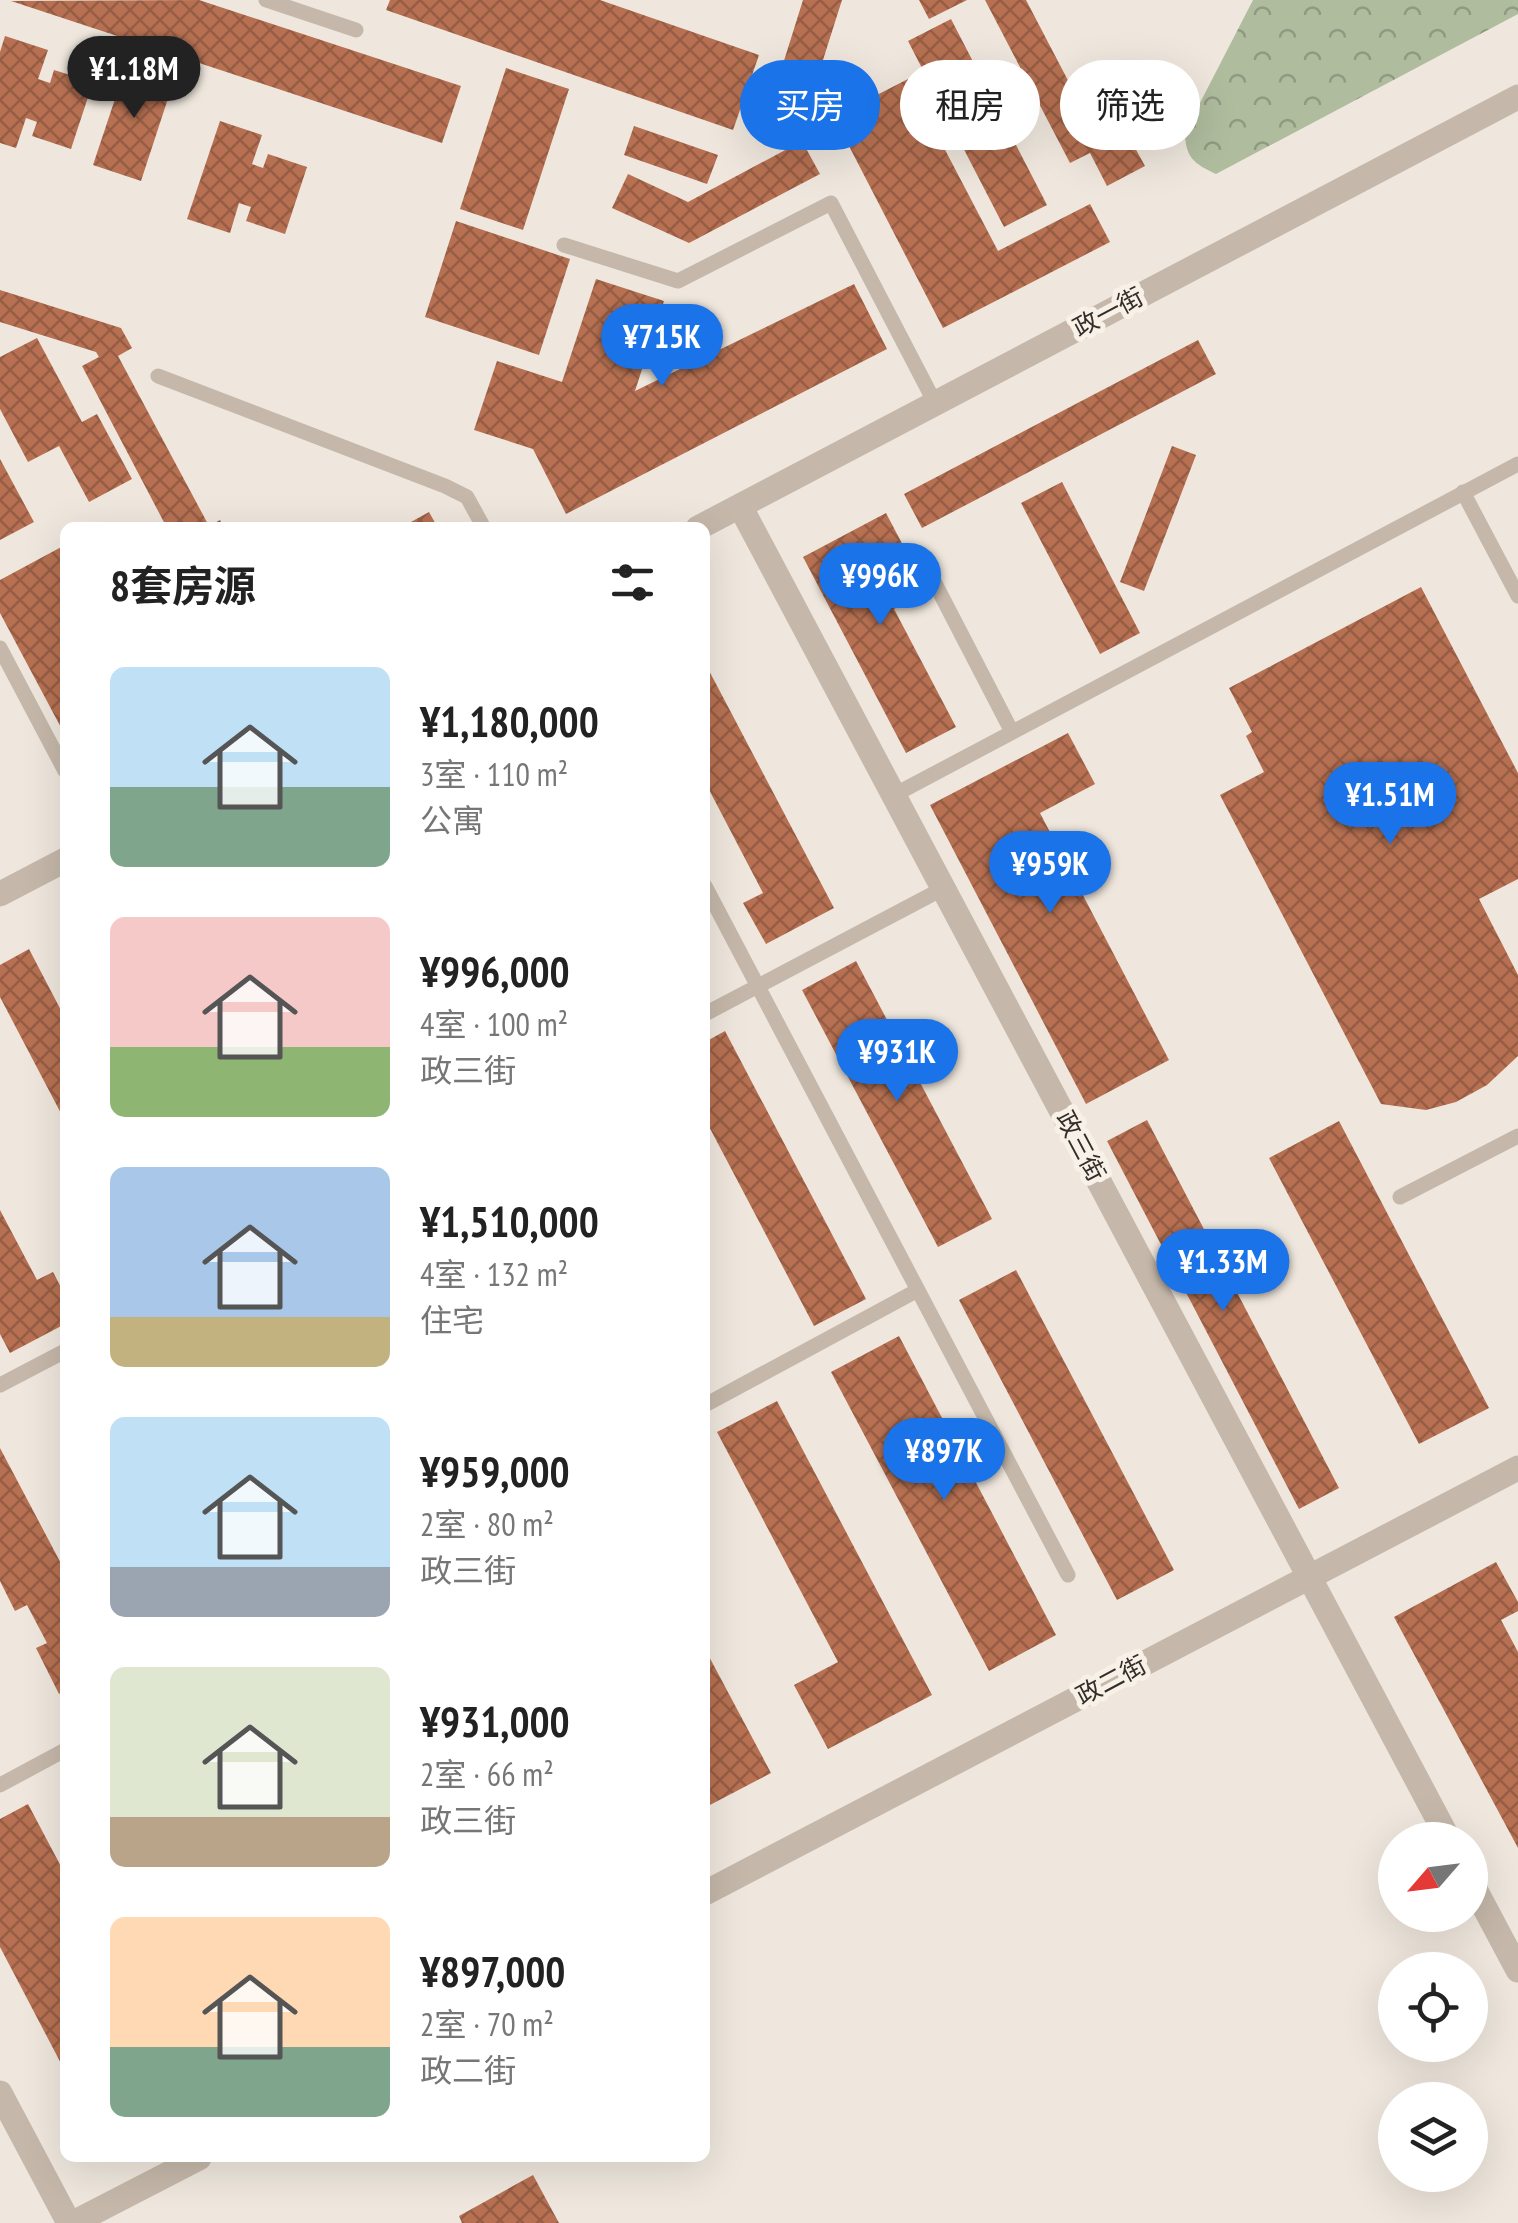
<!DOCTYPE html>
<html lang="zh">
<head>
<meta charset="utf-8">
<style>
	body { margin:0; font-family:"PT Sans Narrow","Noto Sans SC",sans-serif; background:#f2f2f2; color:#222; height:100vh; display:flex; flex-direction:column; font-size:38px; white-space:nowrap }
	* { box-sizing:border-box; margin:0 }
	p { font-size:32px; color:#767676 }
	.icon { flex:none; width:55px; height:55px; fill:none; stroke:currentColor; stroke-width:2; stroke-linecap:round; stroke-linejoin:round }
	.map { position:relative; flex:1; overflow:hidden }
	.details { position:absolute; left:60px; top:522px; width:650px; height:1640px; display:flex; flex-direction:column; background:#fff; border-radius:15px; box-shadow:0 10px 40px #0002 }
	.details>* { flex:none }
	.top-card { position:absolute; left:740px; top:60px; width:628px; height:90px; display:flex; gap:20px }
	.needle { width:65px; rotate:242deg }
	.buttons { position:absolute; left:1378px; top:1822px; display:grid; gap:20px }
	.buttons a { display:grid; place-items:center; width:110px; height:110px; border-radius:50%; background:#fff; box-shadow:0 10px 40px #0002; font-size:50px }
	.price { position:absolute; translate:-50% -85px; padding:0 22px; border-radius:35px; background:#1a73e8; color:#fff; font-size:32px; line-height:65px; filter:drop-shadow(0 2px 5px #0008) }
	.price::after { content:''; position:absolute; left:50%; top:60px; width:30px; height:22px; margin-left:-15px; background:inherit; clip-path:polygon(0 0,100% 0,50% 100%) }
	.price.selected { background:#222; color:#fff }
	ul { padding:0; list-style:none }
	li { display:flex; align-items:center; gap:30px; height:250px; padding:0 50px }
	li span { display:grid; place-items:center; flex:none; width:280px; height:200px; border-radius:15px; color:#555 }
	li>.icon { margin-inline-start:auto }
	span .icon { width:120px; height:120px; fill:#fffc; stroke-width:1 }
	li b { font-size:42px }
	h2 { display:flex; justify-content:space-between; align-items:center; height:120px; padding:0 50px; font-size:42px }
	.chip { padding:0 35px; border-radius:45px; background:#fff; box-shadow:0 10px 40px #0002; font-size:35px; line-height:90px }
	.chip.selected { background:#1a73e8; color:#fff }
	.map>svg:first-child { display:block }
	.park { fill:url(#park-crowns) }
	.building { fill:url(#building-cross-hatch) }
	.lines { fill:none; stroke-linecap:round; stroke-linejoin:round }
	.service { stroke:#c5b8aa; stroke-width:15 }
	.minor { stroke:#c5b8aa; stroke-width:25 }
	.labels { text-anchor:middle; stroke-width:10; stroke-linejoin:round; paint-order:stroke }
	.street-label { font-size:25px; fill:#342d29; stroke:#f7f1e8 }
</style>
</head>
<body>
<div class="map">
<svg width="1518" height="2223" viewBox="0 0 1518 2223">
	<defs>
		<pattern id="park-crowns" width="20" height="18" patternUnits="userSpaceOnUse" patternTransform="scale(2.5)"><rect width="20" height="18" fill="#b0bc9e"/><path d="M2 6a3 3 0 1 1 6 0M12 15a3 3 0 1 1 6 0" fill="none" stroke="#909981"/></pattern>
		<pattern id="building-cross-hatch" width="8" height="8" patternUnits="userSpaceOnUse" patternTransform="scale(2.5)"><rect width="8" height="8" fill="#b77152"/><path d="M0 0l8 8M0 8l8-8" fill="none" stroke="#965d44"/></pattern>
	</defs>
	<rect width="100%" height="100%" fill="#efe7dd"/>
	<path class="park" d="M1253,0h265v14l-302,160c-22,-10 -31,-17 -31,-42z"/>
	<path class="building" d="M199,0l262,86 -19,57 -431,-142z
		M390,0h210l159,55 -26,75 -347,-120z
		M803,0h39l-45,142 -35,-11z
		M919,0h48l-38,19z
		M985,0h41l71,136 18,-10 -6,-12 31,-17 19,35 -25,14 11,20 -38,20 -17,-33 -20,10z
		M951,19l96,186 -43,22 -96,-186z
		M5,36l43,14 -10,29 12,4 4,-13 39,12 -22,67 -39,-13 5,-14 -11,-4 -10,30 -16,-5v-91z
		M128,60l47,17 -34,104 -48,-16z
		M506,68l63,21 -46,141 -63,-21z
		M908,79l90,172 92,-47 20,38 -167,86 -109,-211z
		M220,121l42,14 -10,29 11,4 5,-14 39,13 -22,67 -39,-13 5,-14 -12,-4 -9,30 -43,-14z
		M634,126l84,29 -11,29 -83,-29z
		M802,141l18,33 -131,69 -77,-35 16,-34 60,28z
		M456,221l114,38 -31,96 -114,-38z
		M596,279l68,22 -29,90 219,-107 33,65 -321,165 -33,-65 -59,-19 23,-69 65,21z
		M0,290l121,38 11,20 -14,8 91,170 11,-6 4,8h-57l-85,-162 17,-9 -3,-5 -96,-30z
		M37,338l45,84 15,-8 35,65 -43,23 -30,-56 -31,16 -28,-53v-52z
		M1198,340l18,34 -294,154 -18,-34z
		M1172,446l24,9 -52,136 -24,-9z
		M0,459l34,63 -34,18z
		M1062,482l78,151 -40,21 -79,-151z
		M429,512l9,16h-38z
		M886,513l20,38 -19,10 21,40 -14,8 62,118 -50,26 -103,-196z
		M65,545v190l-65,-122v-33z
		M1421,587l97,186v106l-39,20 39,76v81l-31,29 -31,17 -30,8 -45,-6 -161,-309 44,-23 -18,-36 6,-4 -23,-44z
		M705,663l129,245 -68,36 -23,-41 20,-10 -58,-111z
		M1068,733l27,51 -55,29 129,247 -83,44 -156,-299z
		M29,949l36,69v103l-65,-124v-32z
		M856,961l136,258 -54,28 -136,-257z
		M725,1031l141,268 -52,27 -109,-207v-77z
		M1147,1120l192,368 -40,21 -192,-368z
		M1339,1121l150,287 -70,36 -150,-286z
		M0,1210l37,70 16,-8 12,23v29l-55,29 -10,-19z
		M1016,1270l158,300 -57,30 -158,-300z
		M899,1336l157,299 -67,36 -158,-299z
		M777,1401l155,294 -104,54 -34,-64 44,-23 -121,-230z
		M0,1448l65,123v119l-6,4 -23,-46 11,-5 -20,-38 -12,6 -15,-30z
		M1496,1562l22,40v9l-17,9 17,32v196l-124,-231z
		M705,1649l66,124 -63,33 -3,-6z
		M28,1804l37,70v197l-65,-124v-128z
		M533,2175l26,48h-97l-3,-7z"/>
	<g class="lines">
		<path class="service" d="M266,0l90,30
			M564,245l114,36 153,-78 104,200
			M158,376l287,110 22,11 17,31
			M1463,492l55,104
			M926,566l86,166
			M0,648l65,123
			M894,795l624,-331
			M705,886l363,689
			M705,1014l239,-126
			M1400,1197l118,-61
			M0,1385l65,-34
			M705,1405l213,-115
			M0,1785l65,-35"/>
		<path class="minor" d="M740,506l709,1334
			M698,528l820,-431
			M0,894l65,-34
			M1470,1880l48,90
			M705,1893l813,-425
			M0,2093l69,130
			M73,2223l126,-65"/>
	</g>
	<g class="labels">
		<g class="street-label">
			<text transform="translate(1108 312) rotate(-28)" y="9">政一街</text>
			<text transform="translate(1081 1146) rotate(62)" y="9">政三街</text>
			<text transform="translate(1111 1680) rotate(-28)" y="9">政二街</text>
		</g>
	</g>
</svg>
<div class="buttons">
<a><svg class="needle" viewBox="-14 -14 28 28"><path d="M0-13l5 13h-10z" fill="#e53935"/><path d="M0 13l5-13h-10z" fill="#767676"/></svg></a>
<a><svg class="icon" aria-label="locate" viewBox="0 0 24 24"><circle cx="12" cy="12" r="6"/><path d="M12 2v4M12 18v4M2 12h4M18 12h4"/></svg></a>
<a><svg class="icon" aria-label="layers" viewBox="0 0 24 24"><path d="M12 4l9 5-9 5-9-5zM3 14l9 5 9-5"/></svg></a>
</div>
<b class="price selected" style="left:134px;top:121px">¥1.18M</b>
<b class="price" style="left:662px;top:389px">¥715K</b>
<b class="price" style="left:880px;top:628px">¥996K</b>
<b class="price" style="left:1390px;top:847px">¥1.51M</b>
<b class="price" style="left:1050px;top:916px">¥959K</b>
<b class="price" style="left:897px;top:1104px">¥931K</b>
<b class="price" style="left:1223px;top:1314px">¥1.33M</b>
<b class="price" style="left:944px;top:1503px">¥897K</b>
<div class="top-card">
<a class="chip selected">买房</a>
<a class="chip">租房</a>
<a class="chip">筛选</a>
</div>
<section class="details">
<h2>8套房源<svg class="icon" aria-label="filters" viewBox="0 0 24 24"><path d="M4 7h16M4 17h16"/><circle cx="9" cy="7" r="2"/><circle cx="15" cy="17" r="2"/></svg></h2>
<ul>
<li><span style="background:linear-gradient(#bfe0f5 60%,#7fa58c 0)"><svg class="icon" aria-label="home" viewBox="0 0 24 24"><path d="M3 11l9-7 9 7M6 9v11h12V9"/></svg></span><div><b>¥1,180,000</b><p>3室 · 110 m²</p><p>公寓</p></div></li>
<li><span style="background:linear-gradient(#f6c9c9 65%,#8fb573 0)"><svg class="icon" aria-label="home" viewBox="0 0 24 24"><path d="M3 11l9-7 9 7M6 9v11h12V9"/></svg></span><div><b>¥996,000</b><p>4室 · 100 m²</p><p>政三街</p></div></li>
<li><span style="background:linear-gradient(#a9c7e8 75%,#c2b280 0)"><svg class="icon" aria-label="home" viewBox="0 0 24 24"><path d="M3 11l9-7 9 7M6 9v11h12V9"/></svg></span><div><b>¥1,510,000</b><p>4室 · 132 m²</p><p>住宅</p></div></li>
<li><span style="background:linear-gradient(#bfe0f5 75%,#9aa5b1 0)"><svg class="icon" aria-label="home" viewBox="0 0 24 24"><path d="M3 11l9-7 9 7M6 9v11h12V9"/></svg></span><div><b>¥959,000</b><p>2室 · 80 m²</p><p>政三街</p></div></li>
<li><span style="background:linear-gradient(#dfe7d0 75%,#b9a48a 0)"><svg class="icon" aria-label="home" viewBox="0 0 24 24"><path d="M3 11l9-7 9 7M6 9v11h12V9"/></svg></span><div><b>¥931,000</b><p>2室 · 66 m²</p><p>政三街</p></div></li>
<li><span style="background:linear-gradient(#ffd9b3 65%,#7fa58c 0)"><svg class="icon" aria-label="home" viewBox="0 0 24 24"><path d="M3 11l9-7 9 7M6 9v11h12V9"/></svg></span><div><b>¥897,000</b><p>2室 · 70 m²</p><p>政二街</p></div></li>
</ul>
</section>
</div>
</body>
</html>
